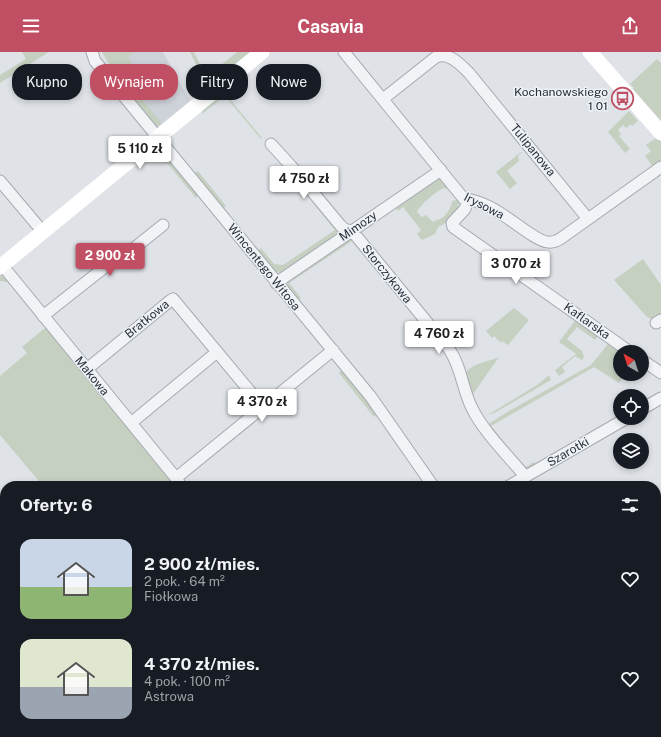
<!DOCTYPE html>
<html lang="pl">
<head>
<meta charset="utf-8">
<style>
	body { margin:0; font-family:"Public Sans",sans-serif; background:#242831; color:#f1f3f6; height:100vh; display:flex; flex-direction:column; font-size:15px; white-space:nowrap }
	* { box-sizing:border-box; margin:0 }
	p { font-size:13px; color:#9ea1a6 }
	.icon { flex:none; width:22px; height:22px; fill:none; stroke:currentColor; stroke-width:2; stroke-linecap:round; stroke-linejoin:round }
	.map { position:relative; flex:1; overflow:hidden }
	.side { position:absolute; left:0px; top:429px; width:661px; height:256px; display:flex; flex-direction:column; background:#171b24; border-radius:16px 16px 0 0; box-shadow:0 2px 6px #0003 }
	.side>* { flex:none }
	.hud { position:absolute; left:12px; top:12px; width:400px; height:36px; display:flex; gap:8px }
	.needle { width:26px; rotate:321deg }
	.buttons { position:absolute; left:613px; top:293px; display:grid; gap:8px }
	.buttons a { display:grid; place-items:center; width:36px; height:36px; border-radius:50%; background:#171b24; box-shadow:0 2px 6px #0003; font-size:20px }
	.price { position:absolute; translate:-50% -34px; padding:0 9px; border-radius:4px; background:#fff; color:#222; font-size:13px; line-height:26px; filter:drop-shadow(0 1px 2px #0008) }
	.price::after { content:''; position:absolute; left:50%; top:24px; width:12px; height:9px; margin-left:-6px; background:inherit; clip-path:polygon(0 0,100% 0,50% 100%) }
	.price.selected { background:#c14f63; color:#fff }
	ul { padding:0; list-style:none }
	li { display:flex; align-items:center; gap:12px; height:100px; padding:0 20px }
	li span { display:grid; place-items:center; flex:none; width:112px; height:80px; border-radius:12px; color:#555 }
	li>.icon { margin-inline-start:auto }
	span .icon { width:48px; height:48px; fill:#fffc; stroke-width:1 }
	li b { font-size:17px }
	h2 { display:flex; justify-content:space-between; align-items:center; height:48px; padding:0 20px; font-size:17px }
	.pill { padding:0 14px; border-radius:16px; background:#171b24; box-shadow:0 2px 6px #0003; font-size:14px; line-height:36px }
	.pill.selected { background:#c14f63; color:#fff }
	header { display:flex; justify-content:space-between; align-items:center; height:52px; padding:0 20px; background:#c14f63; color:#fff; font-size:18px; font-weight:700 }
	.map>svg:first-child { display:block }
	.built { fill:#ced2d9 }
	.green { fill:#c5d0c1 }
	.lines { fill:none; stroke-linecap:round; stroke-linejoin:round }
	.street-casing { stroke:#a5a9b1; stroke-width:13 }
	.highway-casing { stroke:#88909c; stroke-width:22 }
	.street { stroke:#f1f3f6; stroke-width:11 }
	.secondary { stroke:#fff; stroke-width:15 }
	.highway { stroke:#fff; stroke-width:20 }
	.labels { text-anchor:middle; stroke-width:3; stroke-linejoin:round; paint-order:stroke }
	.poi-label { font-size:12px; fill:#2a313d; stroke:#eef1f5; text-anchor:end }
	.street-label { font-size:12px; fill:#2a313d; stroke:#eef1f5 }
</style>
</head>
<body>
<header><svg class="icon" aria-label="menu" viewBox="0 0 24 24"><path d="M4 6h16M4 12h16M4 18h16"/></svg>Casavia<svg class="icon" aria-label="share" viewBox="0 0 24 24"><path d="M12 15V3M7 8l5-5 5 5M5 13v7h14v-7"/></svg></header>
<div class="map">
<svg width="661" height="685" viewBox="0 0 661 685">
	<rect width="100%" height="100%" fill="#dfe2e7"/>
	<path class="built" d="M135,0h28l27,49 -30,24 -47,-57z
		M661,586v65l-2,-1 -3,2v-63z"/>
	<path class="green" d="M22,0h27l-49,31v-8l26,-16z
		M102,0h33l-7,5 4,6 -10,9 3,5 -2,3 -16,-19z
		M190,0h4l11,23 7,-2 3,2 1,5 -26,21 17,-14z
		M237,0h13l-24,19 -5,-2 -1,-3z
		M657,7l4,4v58l-28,-32 1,-1 -4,-4z
		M98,24l7,3 13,18 -3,2 -5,-6 -4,3 -13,-16z
		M129,35l4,1 29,36 -5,3 -4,-2 -25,-32z
		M223,39l39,47 -1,1 -36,-43 -23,18 1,-6z
		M629,59l9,10 -6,5 -1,-2 -5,4 -3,-3 -5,5 3,4 -2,2 11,13 -5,4 -17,-21z
		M656,86h2l3,3v20l-8,6 -8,-11 6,-5 -5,-6z
		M156,96l5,2 38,45 -3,3 -39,-47 -7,6 -2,-4z
		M521,100h1l-4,4 1,5 -12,10 10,12 -7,6 -14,-17z
		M198,119l28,35 -4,3 -29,-35z
		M437,126h3l6,4 1,7 -3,-1c-8,3 -24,17 -27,24l5,5 4,-2 7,7c3,-2 6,-2 9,-4 6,-4 9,-12 11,-18l1,1 5,-3 3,3 -4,4v5l-10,12 -10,5 -3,7 -13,6 -5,-6 4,-4 -18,-23 -5,4 -4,-5z
		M317,150l21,28 -1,5 -55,38 -8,-1 -17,-21 4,-3 13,16 9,1 52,-35 -21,-26z
		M352,186l10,12 -2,1 -8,-10 -63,42 12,15 -3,2 -11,-13v-6l60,-42z
		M643,207l18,26v31l-7,4 -7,-3 -33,-37z
		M0,223h4l171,211h-132l-43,-51v-59l27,-23 -5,-6 23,-19 -37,-46 -8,-1z
		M514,256l15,12 -21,25 -6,-4 -1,2 -7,-7 -2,2 -6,-7z
		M577,266l35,25 -6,-1 -8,-6 -3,4 -18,-13 -10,12 15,12 2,6 -2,3 -7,-4 -13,11 3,5 -6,4 -4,-6 21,-16 -17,-12z
		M608,292l8,1 10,7h-6v22h6l-7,9 -25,-16 -103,59 33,42 10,-6 2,3 -7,5 -7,-1 -33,-44 1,-2 19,-12 82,-46z
		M499,305l-26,37 5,16 4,4 -1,1 -4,-3 -12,-39c8,-10 23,-11 34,-16z
		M342,318l35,44 -3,3 -35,-44z
		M549,323l2,5 -55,32 -10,4 51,-31z
		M524,680h112l7,5h-112z"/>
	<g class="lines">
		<defs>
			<path id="street" d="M92,0l3,9 276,336 62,89
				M344,0l120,147c25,2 45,21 65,34 5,3 13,9 19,9 4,1 8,-1 12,-3l101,-72
				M383,47l53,-42c13,-5 24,7 33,16l119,146
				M271,92l20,22 49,59 4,4 8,2 97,118c12,17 13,38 22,57 10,23 38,51 54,70
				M0,129l43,51
				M468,147l-3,10 -13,14 1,4 177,125
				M2,213l174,213 5,8
				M276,231l165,-113
				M43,264l67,-53 6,-1 7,-5 40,-32
				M656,271l5,-3
				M642,308l19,13
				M87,317l84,-69 2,-1 90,108
				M642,357l19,-11
				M131,371l86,-71
				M176,426l157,-128
				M509,434l118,-68
				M0,463l5,6
				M656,528l5,-3
				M0,548l5,-4
				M0,629l5,6
				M44,680l4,5
				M214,680l3,5
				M642,680l7,5
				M386,685l8,-5
				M460,685l6,-5"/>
			<path id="highway" d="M656,557l5,-3
				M413,685l8,-5
				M437,685l8,-5"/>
		</defs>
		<use href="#street" class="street-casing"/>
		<use href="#highway" class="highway-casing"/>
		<use href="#street" class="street"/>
		<path class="secondary" d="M590,0l71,81
			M0,215l262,-215"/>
		<use href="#highway" class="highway"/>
	</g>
	<defs>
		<symbol id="bus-ring" viewBox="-11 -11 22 22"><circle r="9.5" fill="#eef1f5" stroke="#c14f63" stroke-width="1.5"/><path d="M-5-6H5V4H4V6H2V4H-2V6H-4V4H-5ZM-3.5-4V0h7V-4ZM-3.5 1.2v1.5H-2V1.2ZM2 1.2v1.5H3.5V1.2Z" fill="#c14f63"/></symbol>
	</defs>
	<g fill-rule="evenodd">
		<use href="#bus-ring" x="610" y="34" width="25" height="25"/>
	</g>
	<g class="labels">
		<g class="poi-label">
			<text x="608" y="44">Kochanowskiego<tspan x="608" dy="14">1 01</tspan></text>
		</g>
		<g class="street-label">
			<text transform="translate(533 98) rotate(51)" y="4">Tulipanowa</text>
			<text transform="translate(484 154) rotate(27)" y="4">Irysowa</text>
			<text transform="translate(358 174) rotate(-35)" y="4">Mimozy</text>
			<text transform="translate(264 215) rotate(51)" y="4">Wincentego Witosa</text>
			<text transform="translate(387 222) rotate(51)" y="4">Storczykowa</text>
			<text transform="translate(147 267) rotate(-39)" y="4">Bratkowa</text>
			<text transform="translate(587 269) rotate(35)" y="4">Kaflarska</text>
			<text transform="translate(92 324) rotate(51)" y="4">Makowa</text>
			<text transform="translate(568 400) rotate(-30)" y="4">Szarotki</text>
		</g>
	</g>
</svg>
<div class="buttons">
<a><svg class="needle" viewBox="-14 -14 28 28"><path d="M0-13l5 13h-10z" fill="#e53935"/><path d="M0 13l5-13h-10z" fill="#9ea1a6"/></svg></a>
<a><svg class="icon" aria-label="locate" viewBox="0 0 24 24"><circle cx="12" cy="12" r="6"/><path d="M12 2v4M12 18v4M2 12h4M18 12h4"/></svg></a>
<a><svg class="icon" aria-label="layers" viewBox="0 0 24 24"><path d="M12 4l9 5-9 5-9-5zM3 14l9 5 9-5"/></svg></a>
</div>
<b class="price" style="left:140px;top:118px">5 110 zł</b>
<b class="price" style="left:304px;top:148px">4 750 zł</b>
<b class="price selected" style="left:110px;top:225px">2 900 zł</b>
<b class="price" style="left:516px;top:233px">3 070 zł</b>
<b class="price" style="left:439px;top:303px">4 760 zł</b>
<b class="price" style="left:262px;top:371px">4 370 zł</b>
<div class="hud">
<a class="pill">Kupno</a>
<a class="pill selected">Wynajem</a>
<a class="pill">Filtry</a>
<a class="pill">Nowe</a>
</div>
<section class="side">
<h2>Oferty: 6<svg class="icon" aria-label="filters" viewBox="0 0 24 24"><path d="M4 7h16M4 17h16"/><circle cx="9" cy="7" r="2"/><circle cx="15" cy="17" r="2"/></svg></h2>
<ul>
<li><span style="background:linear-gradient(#c9d6e8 60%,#8fb573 0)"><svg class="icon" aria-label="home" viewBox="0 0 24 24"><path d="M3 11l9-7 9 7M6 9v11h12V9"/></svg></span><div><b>2 900 zł/mies.</b><p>2 pok. · 64 m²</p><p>Fiołkowa</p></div><svg class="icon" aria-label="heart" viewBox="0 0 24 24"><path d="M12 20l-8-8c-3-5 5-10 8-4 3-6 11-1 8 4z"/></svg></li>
<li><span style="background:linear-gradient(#dfe7d0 60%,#9aa5b1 0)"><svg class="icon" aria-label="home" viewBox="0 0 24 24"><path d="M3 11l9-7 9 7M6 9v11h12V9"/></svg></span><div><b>4 370 zł/mies.</b><p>4 pok. · 100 m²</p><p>Astrowa</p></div><svg class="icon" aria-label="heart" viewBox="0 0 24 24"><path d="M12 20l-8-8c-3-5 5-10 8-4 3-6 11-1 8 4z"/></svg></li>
</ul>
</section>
</div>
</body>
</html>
